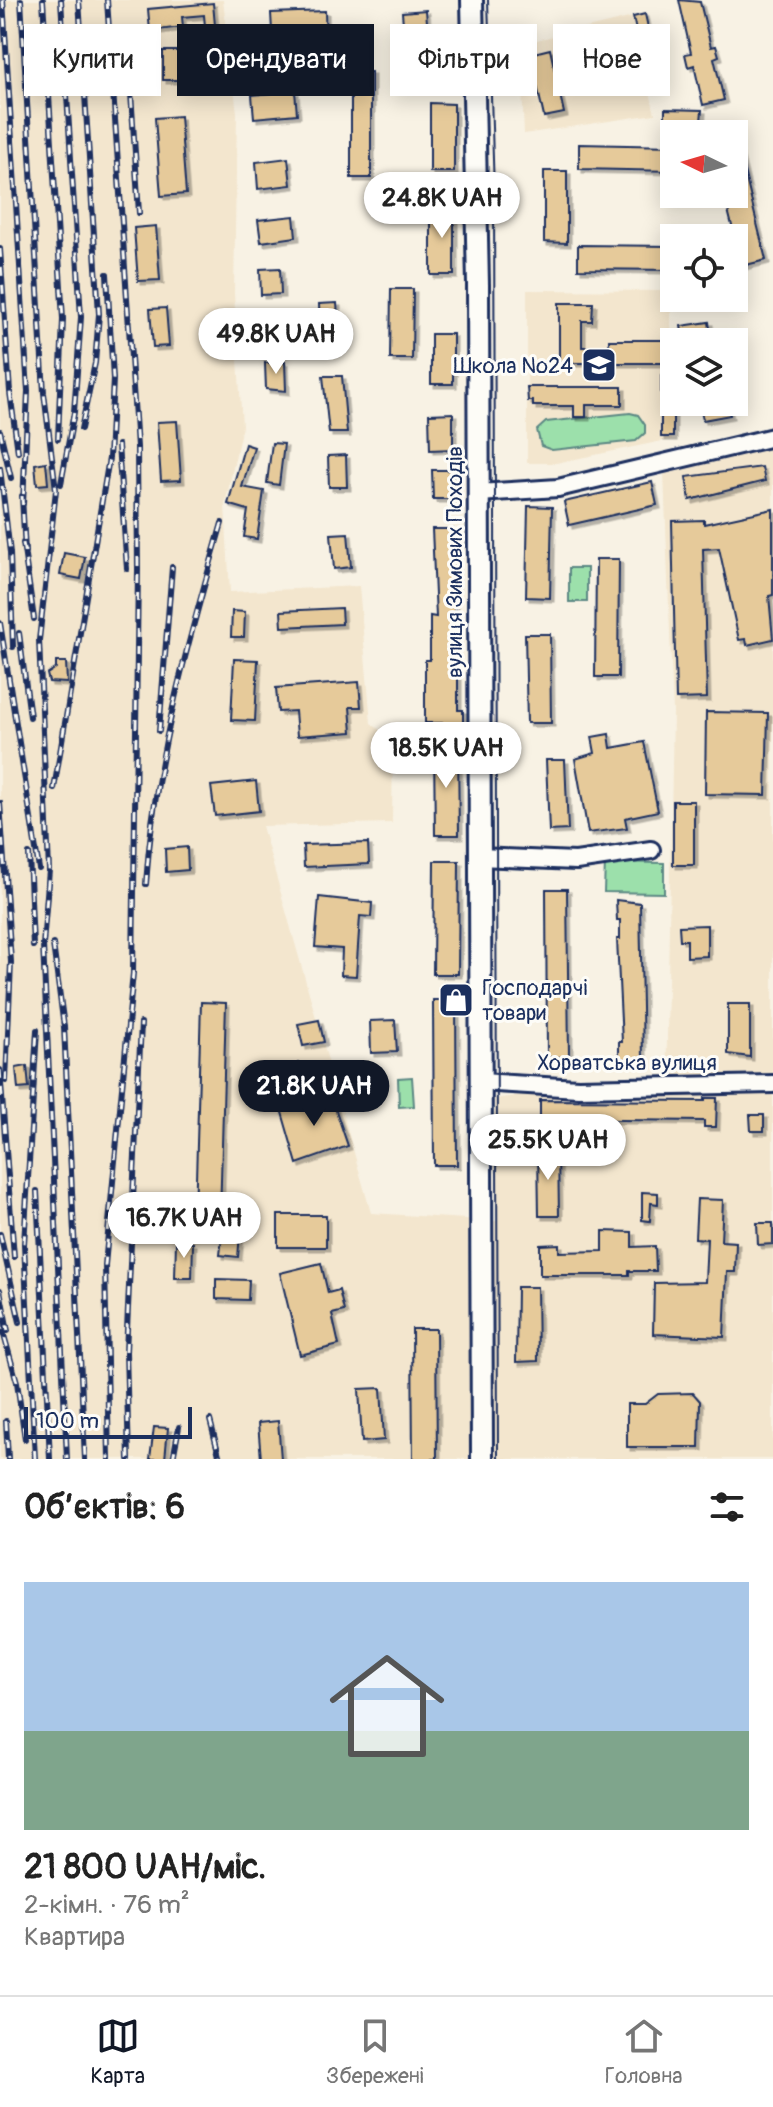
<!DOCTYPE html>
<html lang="uk">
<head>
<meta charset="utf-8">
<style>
	body { margin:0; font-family:Pangolin,sans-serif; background:#f6f6f6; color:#222; height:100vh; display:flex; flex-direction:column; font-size:30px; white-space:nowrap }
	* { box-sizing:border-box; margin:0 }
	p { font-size:26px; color:#767676 }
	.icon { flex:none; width:44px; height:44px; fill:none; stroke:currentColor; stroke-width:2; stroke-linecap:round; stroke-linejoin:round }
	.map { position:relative; height:1459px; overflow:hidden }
	.details { display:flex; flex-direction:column; background:#fff; flex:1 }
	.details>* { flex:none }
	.guide { position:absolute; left:24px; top:24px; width:726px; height:72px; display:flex; gap:16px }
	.needle { width:52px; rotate:275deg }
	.tools { position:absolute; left:660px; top:120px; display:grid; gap:16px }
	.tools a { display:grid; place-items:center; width:88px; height:88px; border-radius:0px; background:#fff; box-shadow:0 4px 20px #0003; font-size:40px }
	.scale { position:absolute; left:24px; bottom:20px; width:168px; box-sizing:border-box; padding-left:8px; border:4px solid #1b2f5e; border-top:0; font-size:22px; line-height:28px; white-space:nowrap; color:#1b2f5e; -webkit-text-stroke:6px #fdfcf7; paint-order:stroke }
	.price { position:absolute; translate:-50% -68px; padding:0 18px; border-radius:28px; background:#fff; color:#222; font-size:26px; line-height:52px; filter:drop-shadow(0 2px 4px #0008) }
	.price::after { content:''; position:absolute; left:50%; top:48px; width:24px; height:18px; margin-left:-12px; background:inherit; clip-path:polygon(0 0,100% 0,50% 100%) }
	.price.current { background:#111827; color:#fff }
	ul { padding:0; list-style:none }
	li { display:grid; align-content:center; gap:16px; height:424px; padding:0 24px }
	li+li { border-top:2px solid #e0e0e0 }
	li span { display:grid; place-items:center; height:248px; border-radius:0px; color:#555 }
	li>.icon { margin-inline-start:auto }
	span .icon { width:144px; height:144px; fill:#fffc; stroke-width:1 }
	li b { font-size:34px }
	h2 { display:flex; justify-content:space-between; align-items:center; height:96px; padding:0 24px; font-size:34px }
	.pill { padding:0 28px; border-radius:0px; background:#fff; box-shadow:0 4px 20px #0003; font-size:28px; line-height:72px }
	.pill.current { background:#111827; color:#fff }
	.menu { display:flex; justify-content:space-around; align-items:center; height:112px; border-top:2px solid #e0e0e0; background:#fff; font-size:22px; color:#767676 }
	.menu a { display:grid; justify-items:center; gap:4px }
	.menu .current { color:#111827 }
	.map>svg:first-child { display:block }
	.built { fill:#f3e6ce }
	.green { fill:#9ce0ab; stroke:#5c8884; stroke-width:2 }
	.building { fill:#e6ca9a; stroke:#1b2f5e; stroke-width:2; filter:url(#shadow) }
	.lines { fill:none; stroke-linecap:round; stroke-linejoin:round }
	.minor-casing { stroke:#1b2f5e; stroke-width:22 }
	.major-casing { stroke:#1b2f5e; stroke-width:26 }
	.minor { stroke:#fdfcf7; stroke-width:16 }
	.major { stroke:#fdfcf7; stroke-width:20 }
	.tram { stroke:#1b2f5e; stroke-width:2 }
	.rail-casing { stroke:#1b2f5e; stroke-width:6 }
	.rail { stroke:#fdfcf7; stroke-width:3; stroke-dasharray:9; stroke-linecap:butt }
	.labels { text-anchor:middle; stroke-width:6; stroke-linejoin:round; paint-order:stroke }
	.poi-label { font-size:22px; fill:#1b2f5e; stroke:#fdfcf7; text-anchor:end }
	.street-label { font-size:22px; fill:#1b2f5e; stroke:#fdfcf7 }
</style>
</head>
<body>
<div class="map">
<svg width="773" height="1459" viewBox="0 0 773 1459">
	<defs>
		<filter id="shadow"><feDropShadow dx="3.5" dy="3.5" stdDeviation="0" flood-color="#0004"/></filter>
	</defs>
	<rect width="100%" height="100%" fill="#f8f2e4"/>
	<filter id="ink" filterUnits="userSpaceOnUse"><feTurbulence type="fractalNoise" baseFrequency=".0125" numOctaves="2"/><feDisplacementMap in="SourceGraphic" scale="16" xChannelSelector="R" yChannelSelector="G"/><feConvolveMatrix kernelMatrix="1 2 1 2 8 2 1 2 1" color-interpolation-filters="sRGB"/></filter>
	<g filter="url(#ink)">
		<path class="built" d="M0,0h223l14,113 -3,180 8,133 -17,79 5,87 129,-6 12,137 22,18 -1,82 -130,3 109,387 126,8 -3,-122 50,-7h122l7,-380 -9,-239 109,-25v1011h-773z
			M633,17l22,97 -131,20 -4,-90z
			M527,290l144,1 1,148 -116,24h-29z"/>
		<path class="green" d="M630,413l8,2 7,10v8l-9,8 -84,9 -11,-4 -4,-16 9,-8z
			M569,568h18v34h-18z
			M605,862l59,1v30l-60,-1z
			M412,1077l2,29 -15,1 -1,-29z"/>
		<path class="building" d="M679,0l21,2 11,45 5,-1 3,10 -5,2 10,42 -21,5 -9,-40 -6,2 -3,-13 6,-1z
			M213,3l4,45 -10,1 -3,-34 -22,2 1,10 -33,4 -2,-22z
			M426,10l3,37 -24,2 -3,-37z
			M325,11l1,36 -53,2 -2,-36z
			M645,14l6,27 -12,3 -6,-27z
			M550,49l14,64 -20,4 -14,-63z
			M163,51h15v29h-15z
			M351,72h20v106h-20z
			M295,91l2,23 -43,4 -2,-23z
			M430,103l24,1v68h-24z
			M665,109l37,1 -1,12 -11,-1v6h-11v-6l-14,-1z
			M180,116l6,78 -25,2 -6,-78z
			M734,142h3l29,118 -24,6 -18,-72h10z
			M579,144l95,2v25l-95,-2z
			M288,158l3,27 -33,4 -2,-27z
			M544,171h23v72l-23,-1z
			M431,206h23v69h-23z
			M294,216l2,21 -35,5 -3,-22z
			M156,226l4,54 -22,1 -4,-53z
			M578,245l96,1v24l-96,-1z
			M280,268l1,26 -20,1 -1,-26z
			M391,289h22l-1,70h-22z
			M337,303l2,25 -19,1 -1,-25z
			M559,303h34l-1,18h-10v26h27v-7h58v23h-108z
			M166,308l3,38 -16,1 -3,-38z
			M282,315l1,21 -18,2 -2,-21z
			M709,322l3,20h-28l-3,-16z
			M431,334h22v50h-22z
			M285,362l1,29 -20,-2 -1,-26z
			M661,375h12v62h-12z
			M323,376h19l5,57h-18z
			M527,387h95v18h-36v12h-12v-11h-41v-5h-5z
			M699,402h28l3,13 -27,5z
			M453,413v36l-23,1 -1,-36z
			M177,421l4,59 -20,1 -4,-59z
			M272,443l12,1 -5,41 -12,-2z
			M245,444l9,3 -12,40 22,4 -7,48 -13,-2 4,-27 -20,-6z
			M346,455l1,32h-18l-1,-31z
			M46,462l2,22 -11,1 -2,-21z
			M762,467l3,14 -75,19 -4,-23z
			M432,470h21v29h-20z
			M652,482l5,23 -88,20 -5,-23z
			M528,506l24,1 -2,91 -24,-1z
			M773,509v86l-4,1 4,43 -26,6 -1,-6 -7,1 -20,-92 -16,1 4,149 -31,1 -4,-178 32,-1v4z
			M432,529h21l3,45 -4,103h6v33h5v13h-38v-63h5v-44l6,1z
			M348,533l3,34 -17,2 -3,-35z
			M64,553l21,4 -4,22 -21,-4z
			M596,559h23l-1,118h-23z
			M341,608l1,16 -60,3 -1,-16z
			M232,611l13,1 -1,25h-13z
			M525,634h25l1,89h-24z
			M234,659l24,1 -3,61 -24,-1z
			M56,662h10l1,21 -18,-1 -2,-8 9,-6z
			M359,682l2,25h-11l2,25 -55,4 -2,-25 -17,1 -2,-24z
			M706,712l62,1 -2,82 -61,-1z
			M609,734l2,14 33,-6 14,69 -33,7 2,10 -39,5 -13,-74 20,-6 -3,-16z
			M434,746h24l1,89h-24z
			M546,760h19l3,70 -19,1z
			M256,781l3,30 -44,5 -4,-30z
			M673,801h21v64h-21z
			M368,843l1,21 -65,3 -1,-22z
			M187,847l1,23 -22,2 -1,-23z
			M434,861h25l-1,113h-25z
			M546,889h21l2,168h-22z
			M319,897l53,6 -1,14 -11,-1 -4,60 -15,-1 1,-26 -27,-2z
			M616,900l24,3 3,156h-24v-17h3l-5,-103h3v-19h-3z
			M707,925v31l-20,1v-17h-7l-1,-14z
			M433,1000h23l1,165h-23z
			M201,1002l25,1 -6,213 -25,-1z
			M728,1004h22v53l-22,-3z
			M319,1020l5,22 -21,4 -5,-22z
			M395,1020l2,32 -26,1 -1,-32z
			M298,1063l21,1 -1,22 -21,-2z
			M27,1066l2,22 -11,1 -2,-21z
			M330,1093l18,53 -51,18 -16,-55z
			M705,1098h12l-1,29h-12v-6l-164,-2v-19l165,1z
			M750,1115h14v16h-13z
			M538,1148h20l1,68h-20z
			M642,1192l16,1v11l-7,-1 -1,18 -8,-1z
			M697,1199l26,1 -2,41 15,1 -1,30h-8l-3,65 -71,-3 1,-51 51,-1 2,-43 -12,-1z
			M278,1215h48v32h-48z
			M224,1220l17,2 -3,35 -18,-2z
			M757,1223h16v21l-15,1z
			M603,1231l29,1v15l23,-1 1,25h-27v4h-89v-30l19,-1v8l44,-1z
			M176,1242l17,1 -1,35h-17z
			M321,1263l7,30 11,-3 5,21 -12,3 7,31 -39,10 -20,-82z
			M216,1279l33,1 -1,20 -32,-1z
			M517,1287h20l1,74 -22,1z
			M412,1329h24l1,130h-24z
			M381,1388l3,52 -22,2 -3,-53z
			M693,1393l7,8 -1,46h-72v-43h18l13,-10z
			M278,1421l3,38h-20l-3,-36z
			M154,1427l14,1 -3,31h-15z"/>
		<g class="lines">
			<defs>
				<path id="minor" d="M478,493l80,-5 215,-51
					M479,857l97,4 75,-11
					M480,1082l98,6 195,-4"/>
				<path id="major" d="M472,0l6,285 4,1174"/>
			</defs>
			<use href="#minor" class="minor-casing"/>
			<use href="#major" class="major-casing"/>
			<use href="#minor" class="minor"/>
			<use href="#major" class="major"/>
			<path class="tram" d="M488,0l6,191 4,1268"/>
			<defs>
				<path id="rail" d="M3,0l25,391 -5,113
					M21,0l23,393 12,97 -17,150 10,230 -6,75 24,514
					M43,0l20,319 -5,120
					M61,0l20,317 -7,95 -13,72
					M79,0l20,314 -4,49 -14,66
					M107,0l30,447 1,122 -5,404 -28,292 4,194
					M129,63l10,150
					M0,249l10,143 8,60
					M0,431l11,47
					M118,445l9,124
					M0,468l10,85 3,94
					M22,496l3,56
					M23,543l11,76
					M0,623l39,246
					M19,633l11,84
					M159,731l13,-164
					M54,789l55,-331 4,-79 -6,-105
					M0,803l11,159 -5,119
					M29,854l4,92
					M146,884c8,-123 42,-243 76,-361
					M53,944l11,83 21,432
					M0,1070l14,187
					M37,1191l13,268
					M0,1234l20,88
					M0,1290l8,41
					M0,1321l17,61 8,57
					M210,1420l10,39
					M6,1421l2,38
					M35,1459l-11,-215 13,-214
					M129,1459l-3,-107 15,-329
					M173,1459l6,-32"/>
			</defs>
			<use href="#rail" class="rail-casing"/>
			<use href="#rail" class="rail"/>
		</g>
	</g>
	<defs>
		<symbol id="school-square" viewBox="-11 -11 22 22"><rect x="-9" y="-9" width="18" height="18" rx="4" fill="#1b2f5e" stroke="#fdfcf7"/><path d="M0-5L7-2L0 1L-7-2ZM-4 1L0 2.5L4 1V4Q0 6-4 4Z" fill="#fff"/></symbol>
		<symbol id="shop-square" viewBox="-11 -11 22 22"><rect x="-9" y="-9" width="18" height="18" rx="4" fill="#1b2f5e" stroke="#fdfcf7"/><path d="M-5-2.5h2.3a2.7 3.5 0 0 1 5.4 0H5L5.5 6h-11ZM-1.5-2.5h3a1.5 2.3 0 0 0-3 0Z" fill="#fff"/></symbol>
	</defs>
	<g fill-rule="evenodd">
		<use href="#school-square" x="579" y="345" width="40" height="40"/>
		<use href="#shop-square" x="436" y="980" width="40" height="40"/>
	</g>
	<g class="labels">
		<g class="poi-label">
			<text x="573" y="373">Школа №24</text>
			<text x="482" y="995" text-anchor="start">Господарчі<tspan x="482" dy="25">товари</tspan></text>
		</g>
		<g class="street-label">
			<text transform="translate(454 562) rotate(-90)" y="8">вулиця Зимових Походів</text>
			<text x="627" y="1070">Хорватська вулиця</text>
		</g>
	</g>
</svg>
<div class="tools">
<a><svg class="needle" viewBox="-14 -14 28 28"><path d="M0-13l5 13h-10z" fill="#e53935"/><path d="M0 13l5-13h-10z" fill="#767676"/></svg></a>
<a><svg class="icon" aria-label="locate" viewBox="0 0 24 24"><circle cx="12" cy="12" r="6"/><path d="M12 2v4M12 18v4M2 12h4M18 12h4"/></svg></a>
<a><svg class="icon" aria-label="layers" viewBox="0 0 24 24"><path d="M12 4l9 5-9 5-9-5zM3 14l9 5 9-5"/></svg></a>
</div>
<div class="scale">100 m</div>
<b class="price" style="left:442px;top:240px">24.8K UAH</b>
<b class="price" style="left:276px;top:376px">49.8K UAH</b>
<b class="price" style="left:446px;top:790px">18.5K UAH</b>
<b class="price current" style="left:314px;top:1128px">21.8K UAH</b>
<b class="price" style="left:548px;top:1182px">25.5K UAH</b>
<b class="price" style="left:184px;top:1260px">16.7K UAH</b>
<div class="guide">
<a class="pill">Купити</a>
<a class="pill current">Орендувати</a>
<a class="pill">Фільтри</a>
<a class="pill">Нове</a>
</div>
</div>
<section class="details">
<h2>Об’єктів: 6<svg class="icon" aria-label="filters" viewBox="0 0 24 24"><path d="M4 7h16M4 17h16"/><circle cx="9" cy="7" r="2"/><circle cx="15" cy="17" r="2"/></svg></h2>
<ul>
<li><span style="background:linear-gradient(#a9c7e8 60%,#7fa58c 0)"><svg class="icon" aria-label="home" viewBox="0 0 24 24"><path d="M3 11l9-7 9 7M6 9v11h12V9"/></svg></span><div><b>21 800 UAH/міс.</b><p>2-кімн. · 76 m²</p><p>Квартира</p></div></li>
</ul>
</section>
<nav class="menu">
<a class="current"><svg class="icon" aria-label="map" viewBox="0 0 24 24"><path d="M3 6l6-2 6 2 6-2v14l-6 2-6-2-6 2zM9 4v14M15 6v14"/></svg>Карта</a>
<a><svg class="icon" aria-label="saved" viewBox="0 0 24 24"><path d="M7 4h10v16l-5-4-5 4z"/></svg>Збережені</a>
<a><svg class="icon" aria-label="home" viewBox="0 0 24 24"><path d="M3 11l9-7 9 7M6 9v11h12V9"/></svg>Головна</a>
</nav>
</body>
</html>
